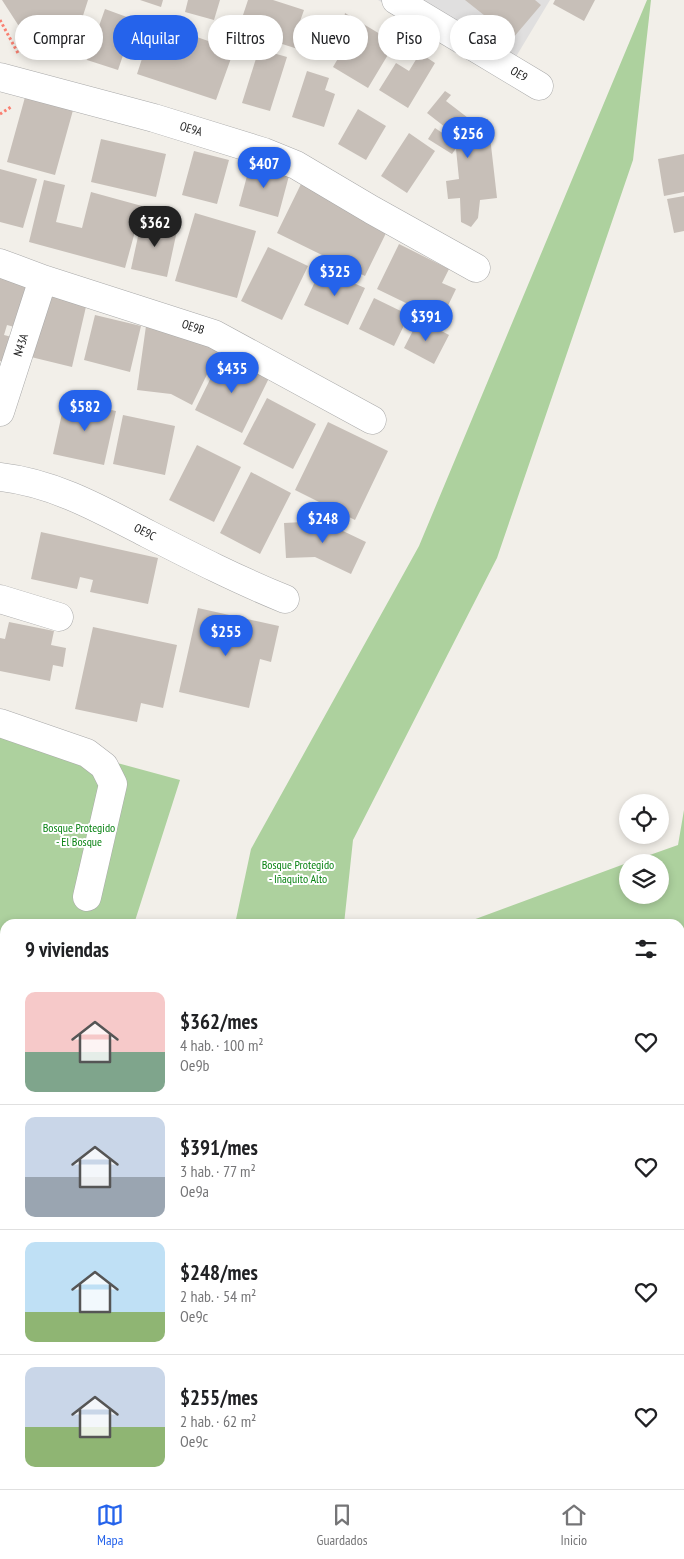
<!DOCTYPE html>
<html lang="es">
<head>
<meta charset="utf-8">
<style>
	body { margin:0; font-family:"PT Sans Narrow",sans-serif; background:#f6f6f6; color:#202124; height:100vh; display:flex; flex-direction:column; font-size:19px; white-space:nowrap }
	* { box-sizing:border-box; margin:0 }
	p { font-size:16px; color:#757577 }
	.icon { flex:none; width:28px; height:28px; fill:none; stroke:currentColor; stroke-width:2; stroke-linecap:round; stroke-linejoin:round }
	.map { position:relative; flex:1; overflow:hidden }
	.side { position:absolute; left:0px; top:919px; width:685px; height:571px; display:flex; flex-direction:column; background:#fff; border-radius:15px 15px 0 0; box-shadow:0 2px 8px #0003 }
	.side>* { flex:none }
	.banner { position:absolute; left:15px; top:15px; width:655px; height:45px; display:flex; gap:10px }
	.controls { position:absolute; left:619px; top:794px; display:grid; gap:10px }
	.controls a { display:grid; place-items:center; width:50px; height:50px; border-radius:50%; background:#fff; box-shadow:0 2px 8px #0003; font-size:25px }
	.price { position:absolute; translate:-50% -42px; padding:0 11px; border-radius:18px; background:#2563eb; color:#fff; font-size:16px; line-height:32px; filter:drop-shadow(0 1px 2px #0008) }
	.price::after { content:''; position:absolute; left:50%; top:30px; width:15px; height:11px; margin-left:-8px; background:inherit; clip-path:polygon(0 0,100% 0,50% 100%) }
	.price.on { background:#222; color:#fff }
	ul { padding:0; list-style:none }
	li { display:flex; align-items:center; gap:15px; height:125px; padding:0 25px }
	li+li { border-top:1px solid #e0e0e0 }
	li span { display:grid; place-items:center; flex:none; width:140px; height:100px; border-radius:10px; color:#555 }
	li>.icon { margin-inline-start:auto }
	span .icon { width:60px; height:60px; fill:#fffc; stroke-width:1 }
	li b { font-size:21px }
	h2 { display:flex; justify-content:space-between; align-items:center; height:60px; padding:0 25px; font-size:21px }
	.pill { padding:0 18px; border-radius:22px; background:#fff; box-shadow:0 2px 8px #0003; font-size:18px; line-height:45px }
	.pill.on { background:#2563eb; color:#fff }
	.tabs { display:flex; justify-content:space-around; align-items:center; height:70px; border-top:1px solid #e0e0e0; background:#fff; font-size:14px; color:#757577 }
	.tabs a { display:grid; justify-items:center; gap:2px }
	.tabs .on { color:#2563eb }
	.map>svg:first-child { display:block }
	.residential { fill:#e0dfdf }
	.forest { fill:#add19e }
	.building { fill:#c7bfb8 }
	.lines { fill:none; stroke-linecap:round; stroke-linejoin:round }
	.minor-casing { stroke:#a9a9a9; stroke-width:29 }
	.path { stroke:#fa8072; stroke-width:3; stroke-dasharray:2.5 2.5; stroke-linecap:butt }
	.minor { stroke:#fff; stroke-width:28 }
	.labels { text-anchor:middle; stroke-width:4; stroke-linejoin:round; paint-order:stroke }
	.street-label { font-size:12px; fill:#222; stroke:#fff }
	.park-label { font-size:12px; fill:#0c8416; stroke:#fff }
</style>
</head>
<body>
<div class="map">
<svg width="684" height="1489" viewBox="0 0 684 1489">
	<rect width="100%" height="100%" fill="#f2efe9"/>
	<path class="residential" d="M378,0h172l-45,75z"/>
	<path class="forest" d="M647,0h4l-18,160 -136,398 -144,282 -9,84h-109l16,-75 168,-303z
		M0,735l51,10 129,35 -46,144h-129v393l-5,10z
		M684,810v679h-572l1,-4h567v-561h-218l165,-61 1,32h32v-33h-30l48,-17z"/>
	<path class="building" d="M2,0h86l-16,50 -48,-16z
		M140,0h23l-2,7z
		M188,0h32l-6,20 -29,-8z
		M248,0h25l31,10 -7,20 10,3 -6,17 -63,-20z
		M465,0h70l6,5 -28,33z
		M555,0h40l-11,21 -31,-17z
		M105,9l30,11 -17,50 -31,-10z
		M345,13l50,30 -27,45 -35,-21 7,-12 -8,-4 9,-16z
		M154,22l80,28 -18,50 -79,-26z
		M259,49l28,8 -17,54 -28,-8z
		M420,53l15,10 -27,45 -29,-18 17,-27 13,8z
		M307,71l22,7 -4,12 10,4 -11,33 -32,-10z
		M27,90l48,13 -20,72 -48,-13z
		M445,91l6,4 -5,6 26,20 16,-2 9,79 -17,2 -2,18 -7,9 -10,-5 -1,-24 -12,1 -2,-18 13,-2 -3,-30 8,-1 -1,-7 -36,-28z
		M358,109l28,17 -20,34 -28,-16z
		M435,128l24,16 -7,10 -24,-15z
		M409,133l26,18 -28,42 -26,-17z
		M101,139l65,15 -10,43 -65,-15z
		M194,151l35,9 -12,44 -35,-9z
		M684,154v38l-20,4 -6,-37z
		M251,161l39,11 -12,45 -39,-11z
		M0,169l37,10 -14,49 -23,-6z
		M44,180l21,5 -9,37 26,6 9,-36 51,14 -17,62 -96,-26z
		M301,184l88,43 -24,49 -88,-43z
		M684,196v35l-10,2 -7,-34z
		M195,213l61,18 -19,67 -62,-17z
		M142,218l36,8 -11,51 -36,-8z
		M399,244l50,25 -7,14 14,6 -15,31 -64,-31z
		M268,247l40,19 -26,54 -41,-19z
		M321,269l44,19 -17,37 -44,-20z
		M0,270l36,10 -14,49 -15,-4 -3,10 12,3 -6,26 -10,-3z
		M47,288l41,10 -16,69 -41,-10z
		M374,298l35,17 -15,31 -35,-17z
		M95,315l46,11 -11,46 -46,-12z
		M419,319l30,16 -15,29 -30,-16z
		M146,326l75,20 -29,59 -21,-11 -34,-4z
		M222,355l47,23 -27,55 -47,-23z
		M267,398l49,26 -23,45 -50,-25z
		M65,400l51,11 -12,54 -51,-11z
		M123,415l52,11 -10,49 -52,-11z
		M328,422l60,29 -33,69 -60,-30z
		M197,445l44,22 -27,55 -45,-22z
		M251,472l40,21 -31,61 -40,-21z
		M322,521l44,21 -15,32 -36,-17 -29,1 -2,-35z
		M41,532l117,26 -10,46 -58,-12 3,-12 -13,-3 -3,12 -46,-10z
		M198,608l81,18 -8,36 -11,-3 -11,49 -70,-16z
		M9,622l45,9 -3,14 15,3 -3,19 -10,-2 -3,16 -50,-10v-33l5,1z
		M93,627l84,18 -14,63 -22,-5 -4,19 -62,-13z"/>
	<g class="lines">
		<defs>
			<path id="minor" d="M396,0l143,86
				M0,77l154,41 110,34 32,13 76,45 104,58
				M0,263l43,16 171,55 158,86
				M0,412l43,-133
				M0,477c54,6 100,32 148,57 45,23 90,46 137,65
				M0,599l59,18
				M0,723l87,30 17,13 9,18 -26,113"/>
		</defs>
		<use href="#minor" class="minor-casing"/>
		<path class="path" d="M0,20l19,35
			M0,114l11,-7"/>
		<use href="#minor" class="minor"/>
	</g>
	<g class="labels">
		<g class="street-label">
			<text transform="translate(519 74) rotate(31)" y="4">OE9</text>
			<text transform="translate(191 129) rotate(17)" y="4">OE9A</text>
			<text transform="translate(193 327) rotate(18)" y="4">OE9B</text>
			<text transform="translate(21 345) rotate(-72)" y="4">N43A</text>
			<text transform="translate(145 532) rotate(27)" y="4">OE9C</text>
		</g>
		<g class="park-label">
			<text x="79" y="832">Bosque Protegido<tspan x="79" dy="14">- El Bosque</tspan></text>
			<text x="298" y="869">Bosque Protegido<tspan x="298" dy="14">- Iñaquito Alto</tspan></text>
		</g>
	</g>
</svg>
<div class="controls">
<a><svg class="icon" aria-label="locate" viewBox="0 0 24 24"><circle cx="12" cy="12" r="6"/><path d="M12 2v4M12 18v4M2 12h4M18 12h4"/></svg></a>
<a><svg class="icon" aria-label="layers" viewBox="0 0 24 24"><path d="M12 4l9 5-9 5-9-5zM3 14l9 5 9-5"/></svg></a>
</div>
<b class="price" style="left:468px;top:159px">$256</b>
<b class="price" style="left:264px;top:189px">$407</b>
<b class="price on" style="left:155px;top:248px">$362</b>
<b class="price" style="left:335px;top:297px">$325</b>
<b class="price" style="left:426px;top:342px">$391</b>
<b class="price" style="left:232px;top:394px">$435</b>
<b class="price" style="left:85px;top:432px">$582</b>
<b class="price" style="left:323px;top:544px">$248</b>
<b class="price" style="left:226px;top:657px">$255</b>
<div class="banner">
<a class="pill">Comprar</a>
<a class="pill on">Alquilar</a>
<a class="pill">Filtros</a>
<a class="pill">Nuevo</a>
<a class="pill">Piso</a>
<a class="pill">Casa</a>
</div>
<section class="side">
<h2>9 viviendas<svg class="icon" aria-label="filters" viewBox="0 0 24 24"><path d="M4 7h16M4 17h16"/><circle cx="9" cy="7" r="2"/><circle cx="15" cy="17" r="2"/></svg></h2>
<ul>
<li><span style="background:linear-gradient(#f6c9c9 60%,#7fa58c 0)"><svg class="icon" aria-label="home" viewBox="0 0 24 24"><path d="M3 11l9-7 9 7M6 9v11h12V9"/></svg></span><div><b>$362/mes</b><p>4 hab. · 100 m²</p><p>Oe9b</p></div><svg class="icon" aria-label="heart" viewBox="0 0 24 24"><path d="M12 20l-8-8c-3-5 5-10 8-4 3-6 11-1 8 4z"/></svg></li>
<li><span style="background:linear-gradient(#c9d6e8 60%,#9aa5b1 0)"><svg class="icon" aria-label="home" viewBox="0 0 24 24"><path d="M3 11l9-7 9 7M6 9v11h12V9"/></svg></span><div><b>$391/mes</b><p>3 hab. · 77 m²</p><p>Oe9a</p></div><svg class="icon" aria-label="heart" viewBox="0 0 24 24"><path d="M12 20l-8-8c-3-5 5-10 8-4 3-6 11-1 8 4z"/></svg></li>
<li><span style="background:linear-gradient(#bfe0f5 70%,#8fb573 0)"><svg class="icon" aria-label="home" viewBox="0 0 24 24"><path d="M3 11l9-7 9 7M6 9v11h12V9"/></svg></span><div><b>$248/mes</b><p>2 hab. · 54 m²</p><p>Oe9c</p></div><svg class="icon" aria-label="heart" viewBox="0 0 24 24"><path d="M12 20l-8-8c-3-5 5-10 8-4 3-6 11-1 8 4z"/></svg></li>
<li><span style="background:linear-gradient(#c9d6e8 60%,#8fb573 0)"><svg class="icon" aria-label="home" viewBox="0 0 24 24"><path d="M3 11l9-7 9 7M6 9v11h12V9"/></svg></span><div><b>$255/mes</b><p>2 hab. · 62 m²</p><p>Oe9c</p></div><svg class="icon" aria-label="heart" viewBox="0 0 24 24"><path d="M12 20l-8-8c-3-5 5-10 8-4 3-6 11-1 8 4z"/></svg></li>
</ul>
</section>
</div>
<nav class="tabs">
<a class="on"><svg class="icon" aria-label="map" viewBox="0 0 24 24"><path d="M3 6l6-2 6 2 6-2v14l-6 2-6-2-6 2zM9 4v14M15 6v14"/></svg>Mapa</a>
<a><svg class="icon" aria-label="saved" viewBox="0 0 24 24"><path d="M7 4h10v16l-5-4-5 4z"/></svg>Guardados</a>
<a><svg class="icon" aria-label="home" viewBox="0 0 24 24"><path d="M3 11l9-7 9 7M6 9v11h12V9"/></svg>Inicio</a>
</nav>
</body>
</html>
